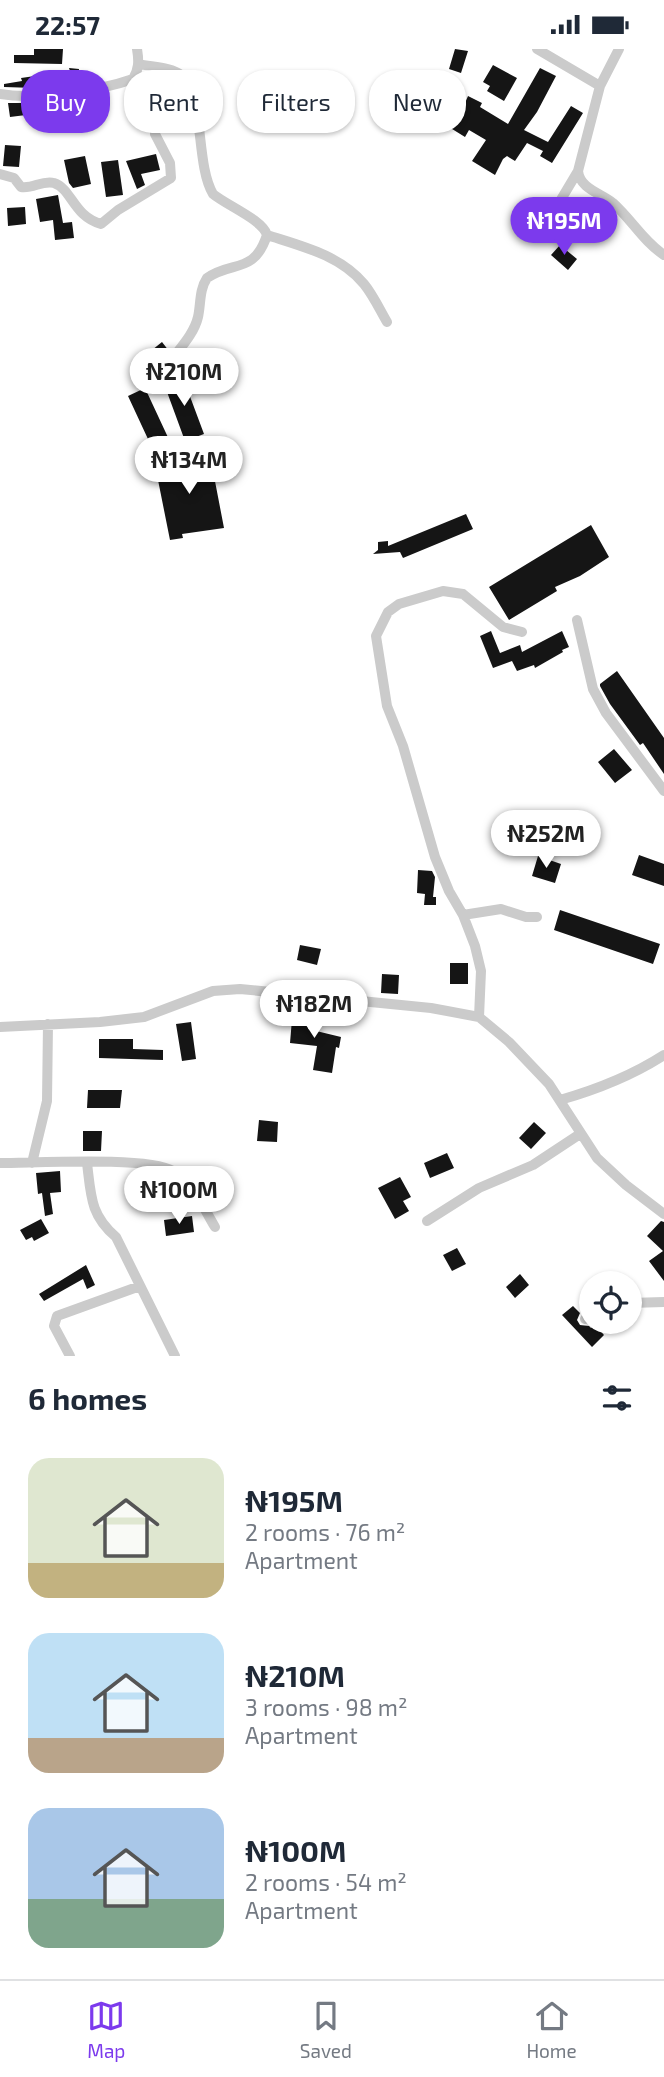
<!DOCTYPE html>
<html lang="en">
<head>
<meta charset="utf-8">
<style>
	body { margin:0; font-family:"Exo 2",sans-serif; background:#f2f2f3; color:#1f2937; height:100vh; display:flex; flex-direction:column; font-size:26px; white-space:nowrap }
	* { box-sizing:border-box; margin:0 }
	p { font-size:23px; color:#747a83 }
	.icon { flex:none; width:38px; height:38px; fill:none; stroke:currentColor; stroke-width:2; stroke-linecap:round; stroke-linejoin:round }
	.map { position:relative; height:1307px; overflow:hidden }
	.details { display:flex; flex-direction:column; background:#fff; flex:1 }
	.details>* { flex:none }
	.banner { position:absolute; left:21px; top:21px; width:623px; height:63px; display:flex; gap:14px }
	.buttons { position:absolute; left:579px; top:1222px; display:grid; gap:14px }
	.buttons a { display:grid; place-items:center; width:63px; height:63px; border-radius:50%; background:#fff; box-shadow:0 2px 5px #0004; font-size:35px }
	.price { position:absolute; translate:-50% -60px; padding:0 16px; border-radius:24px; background:#fff; color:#222; font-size:23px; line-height:46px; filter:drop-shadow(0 2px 4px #0008) }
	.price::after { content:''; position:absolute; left:50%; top:42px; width:21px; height:16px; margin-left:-10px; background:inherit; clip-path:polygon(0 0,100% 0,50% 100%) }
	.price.active { background:#7c3aed; color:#fff }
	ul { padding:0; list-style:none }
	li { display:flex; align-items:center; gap:21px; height:175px; padding:0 28px }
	li span { display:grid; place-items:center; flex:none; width:196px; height:140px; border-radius:21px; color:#555 }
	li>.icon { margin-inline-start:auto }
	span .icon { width:84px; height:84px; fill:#fffc; stroke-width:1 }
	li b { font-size:30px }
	h2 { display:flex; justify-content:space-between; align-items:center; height:84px; padding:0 28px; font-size:30px }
	.pill { padding:0 24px; border-radius:28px; background:#fff; box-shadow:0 2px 5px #0004; font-size:24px; line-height:63px }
	.pill.active { background:#7c3aed; color:#fff }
	.status { display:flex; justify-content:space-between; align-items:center; height:49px; padding:0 35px; background:#fff; direction:ltr }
	.status svg { height:19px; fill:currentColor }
	.dock { display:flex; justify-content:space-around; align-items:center; height:98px; border-top:2px solid #e0e1e3; background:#fff; font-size:19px; color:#747a83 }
	.dock a { display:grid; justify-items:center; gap:4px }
	.dock .active { color:#7c3aed }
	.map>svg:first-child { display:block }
	.building { fill:#151515 }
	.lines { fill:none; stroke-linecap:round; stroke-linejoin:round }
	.street { stroke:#cbcbcb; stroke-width:10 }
</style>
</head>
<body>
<div class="status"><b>22:57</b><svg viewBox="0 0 49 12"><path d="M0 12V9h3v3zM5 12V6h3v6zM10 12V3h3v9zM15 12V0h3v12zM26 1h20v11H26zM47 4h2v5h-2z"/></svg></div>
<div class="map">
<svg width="664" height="1307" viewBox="0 0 664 1307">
	<rect width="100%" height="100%" fill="#fff"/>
	<path class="building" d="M34,0h29l-1,15 -48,-1v-8h20z
		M455,0l13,2 -7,22 -12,-4z
		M493,16l24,13 -13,23 -17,-10 3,-5 -7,-4z
		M69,19l10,1 -1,15 -44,-4 1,8 -31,-1v-3l18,-3 -1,-3 49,-7z
		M540,19l16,8 -19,36 -13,18 24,12 23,-36 12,7 -31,50 -12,-7 3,-5 -16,-8 -12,18 -8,-5 -4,3 -8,16 -23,-14 14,-21 -17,-10 -4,7 -29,-18 11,-18 15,9 6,-14 14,7 -2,4 28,17z
		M8,54h39v17l-21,1v-6l-16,2z
		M5,96l16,1 -2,21 -16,-1z
		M156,105l4,16 -19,4 4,11 -8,4 -11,-28z
		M85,107l6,28 -18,4 -4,-5 -5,-23z
		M118,111l5,35 -17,2 -5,-35z
		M58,146l5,28 9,-1 2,16 -19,2 -2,-20 -13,2 -4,-23z
		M25,158l1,17 -18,2 -1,-18z
		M560,196l17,14 -9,11 -17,-15z
		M162,293l7,9 -7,11 -16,13 -9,-13z
		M182,326l22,59 -19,7 -22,-60z
		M145,339l27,58 -18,6 -26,-56z
		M209,401l15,78 -42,6 1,4 -13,2 -16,-80 22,-4 12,24 10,-4 -9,-23z
		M466,465l7,15 -70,29 -3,-6 -27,2 5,-4v-8l10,-1v5z
		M591,476l18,32 -29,19 -25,11 2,4 -48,29 -20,-33z
		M491,582l9,22 20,-8 2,7 40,-21 7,16 -7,3 1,2 -28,16 -1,-3 -17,6 -5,-10 -19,7 -13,-32z
		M617,622l47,67v36l-21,-31 -3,2 -30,-41 -10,-18v-2z
		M614,700l18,21 -17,13 -17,-21z
		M639,806l25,9v22l-32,-11z
		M538,807l23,8 -6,19 -23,-7z
		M418,821l14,1 3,6 -2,20h3v8h-12l1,-11 -8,-1z
		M560,861l100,34 -7,20 -99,-34z
		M300,896l21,4 -4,16 -20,-5z
		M450,914h18v21h-18z
		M382,925l17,1 -1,19 -17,-1z
		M293,958l16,2 -1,20 33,8 -2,11 -3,-1 -4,26 -19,-3 4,-24 -27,-3z
		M191,973l5,37 -14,2 -6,-37z
		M99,990h34v10l30,1v10l-64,-2z
		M88,1041h34l-2,18h-33z
		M259,1071l19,2 -1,20 -20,-1z
		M534,1073l12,11 -15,16 -12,-11z
		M83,1082h19l-1,20h-18z
		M447,1104l7,15 -24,10 -6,-15z
		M60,1122l1,21 -11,1 3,21 -8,2 -3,-23 -4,1 -2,-21z
		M400,1128l11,20 -8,4 6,10 -14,8 -17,-31z
		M192,1167l2,16 -28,4 -2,-16z
		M41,1170l8,14 -15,8 -2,-4 -6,3 -6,-10z
		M661,1172l3,1v59l-15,-20 14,-10 -16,-15z
		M457,1199l9,16 -14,7 -9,-16z
		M86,1216l9,20 -8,4 -4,-10 -39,22 -5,-7z
		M520,1225l9,11 -14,13 -9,-11z
		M573,1257l7,7 -3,7 3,5 9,1 2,2 4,-3 9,10 -12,12 -30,-32z"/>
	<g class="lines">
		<path class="street" d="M537,0l63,37
			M139,15c13,3 32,3 42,11 24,17 14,89 32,119 13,11 50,26 54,41 34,11 73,20 97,49 9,11 16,26 23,38
			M0,45c35,6 99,-3 133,-15 6,-10 6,-18 4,-30
			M578,122c2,18 23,22 35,32 19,17 30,38 51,52
			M0,125l14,4 7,9c12,2 21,-7 33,-4 18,6 19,33 47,41l17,-14 53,-32 -1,-15 -15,-29v-11l-18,-50
			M532,181l18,-12 28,-47 22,-85 19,-37
			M170,313c10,-14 24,-28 28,-45 3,-13 1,-27 9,-39 25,-18 47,-3 60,-43
			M577,571l16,69 13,24 58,78
			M463,866l-14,-24 -14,-34 -32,-111 -16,-40 -11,-70 12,-24 11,-8 44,-13 20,3 40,33 19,5
			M479,968l2,-46 -6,-25 -12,-31 38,-6 25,8h11
			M0,978l100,-5 44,-5 69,-26 27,-2 191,19 48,9 30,25 40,42 48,74 29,27 38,29
			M560,1051c35,-10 73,-25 104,-45
			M0,1114c35,0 148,-7 173,8 20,11 31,38 42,56
			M32,1114l15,-62 1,-77
			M87,1114c4,32 3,52 29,74l59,119
			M427,1172l52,-33 54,-23 47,-31
			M630,1254l34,-1
			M585,1270l7,-4
			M70,1307l-16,-30 3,-10 83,-30"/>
	</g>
</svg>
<div class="buttons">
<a><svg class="icon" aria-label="locate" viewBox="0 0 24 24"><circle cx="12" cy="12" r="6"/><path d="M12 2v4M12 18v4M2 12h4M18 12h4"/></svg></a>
</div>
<b class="price active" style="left:564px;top:208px">₦195M</b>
<b class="price" style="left:184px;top:359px">₦210M</b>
<b class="price" style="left:189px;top:447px">₦134M</b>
<b class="price" style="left:546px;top:821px">₦252M</b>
<b class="price" style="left:314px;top:991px">₦182M</b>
<b class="price" style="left:179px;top:1177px">₦100M</b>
<div class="banner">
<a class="pill active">Buy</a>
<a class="pill">Rent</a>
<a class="pill">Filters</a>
<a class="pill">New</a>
</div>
</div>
<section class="details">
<h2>6 homes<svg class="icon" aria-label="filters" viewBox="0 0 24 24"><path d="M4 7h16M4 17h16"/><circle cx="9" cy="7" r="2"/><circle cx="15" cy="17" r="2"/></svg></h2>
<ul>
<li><span style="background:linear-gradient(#dfe7d0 75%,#c2b280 0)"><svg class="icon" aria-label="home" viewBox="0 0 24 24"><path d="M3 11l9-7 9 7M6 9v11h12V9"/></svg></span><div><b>₦195M</b><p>2 rooms · 76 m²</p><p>Apartment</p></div></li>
<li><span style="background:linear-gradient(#bfe0f5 75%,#b9a48a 0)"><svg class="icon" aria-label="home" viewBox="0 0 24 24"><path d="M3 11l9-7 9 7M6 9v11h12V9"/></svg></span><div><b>₦210M</b><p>3 rooms · 98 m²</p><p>Apartment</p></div></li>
<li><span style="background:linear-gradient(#a9c7e8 65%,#7fa58c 0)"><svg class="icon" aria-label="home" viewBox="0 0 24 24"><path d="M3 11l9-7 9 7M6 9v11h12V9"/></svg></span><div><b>₦100M</b><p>2 rooms · 54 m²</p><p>Apartment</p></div></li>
</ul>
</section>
<nav class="dock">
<a class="active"><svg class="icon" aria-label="map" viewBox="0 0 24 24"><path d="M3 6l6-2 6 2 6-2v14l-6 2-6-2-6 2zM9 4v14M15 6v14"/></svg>Map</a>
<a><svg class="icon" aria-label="saved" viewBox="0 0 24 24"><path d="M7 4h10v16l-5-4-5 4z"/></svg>Saved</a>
<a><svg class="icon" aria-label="home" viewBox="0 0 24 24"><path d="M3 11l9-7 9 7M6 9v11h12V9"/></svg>Home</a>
</nav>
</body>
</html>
